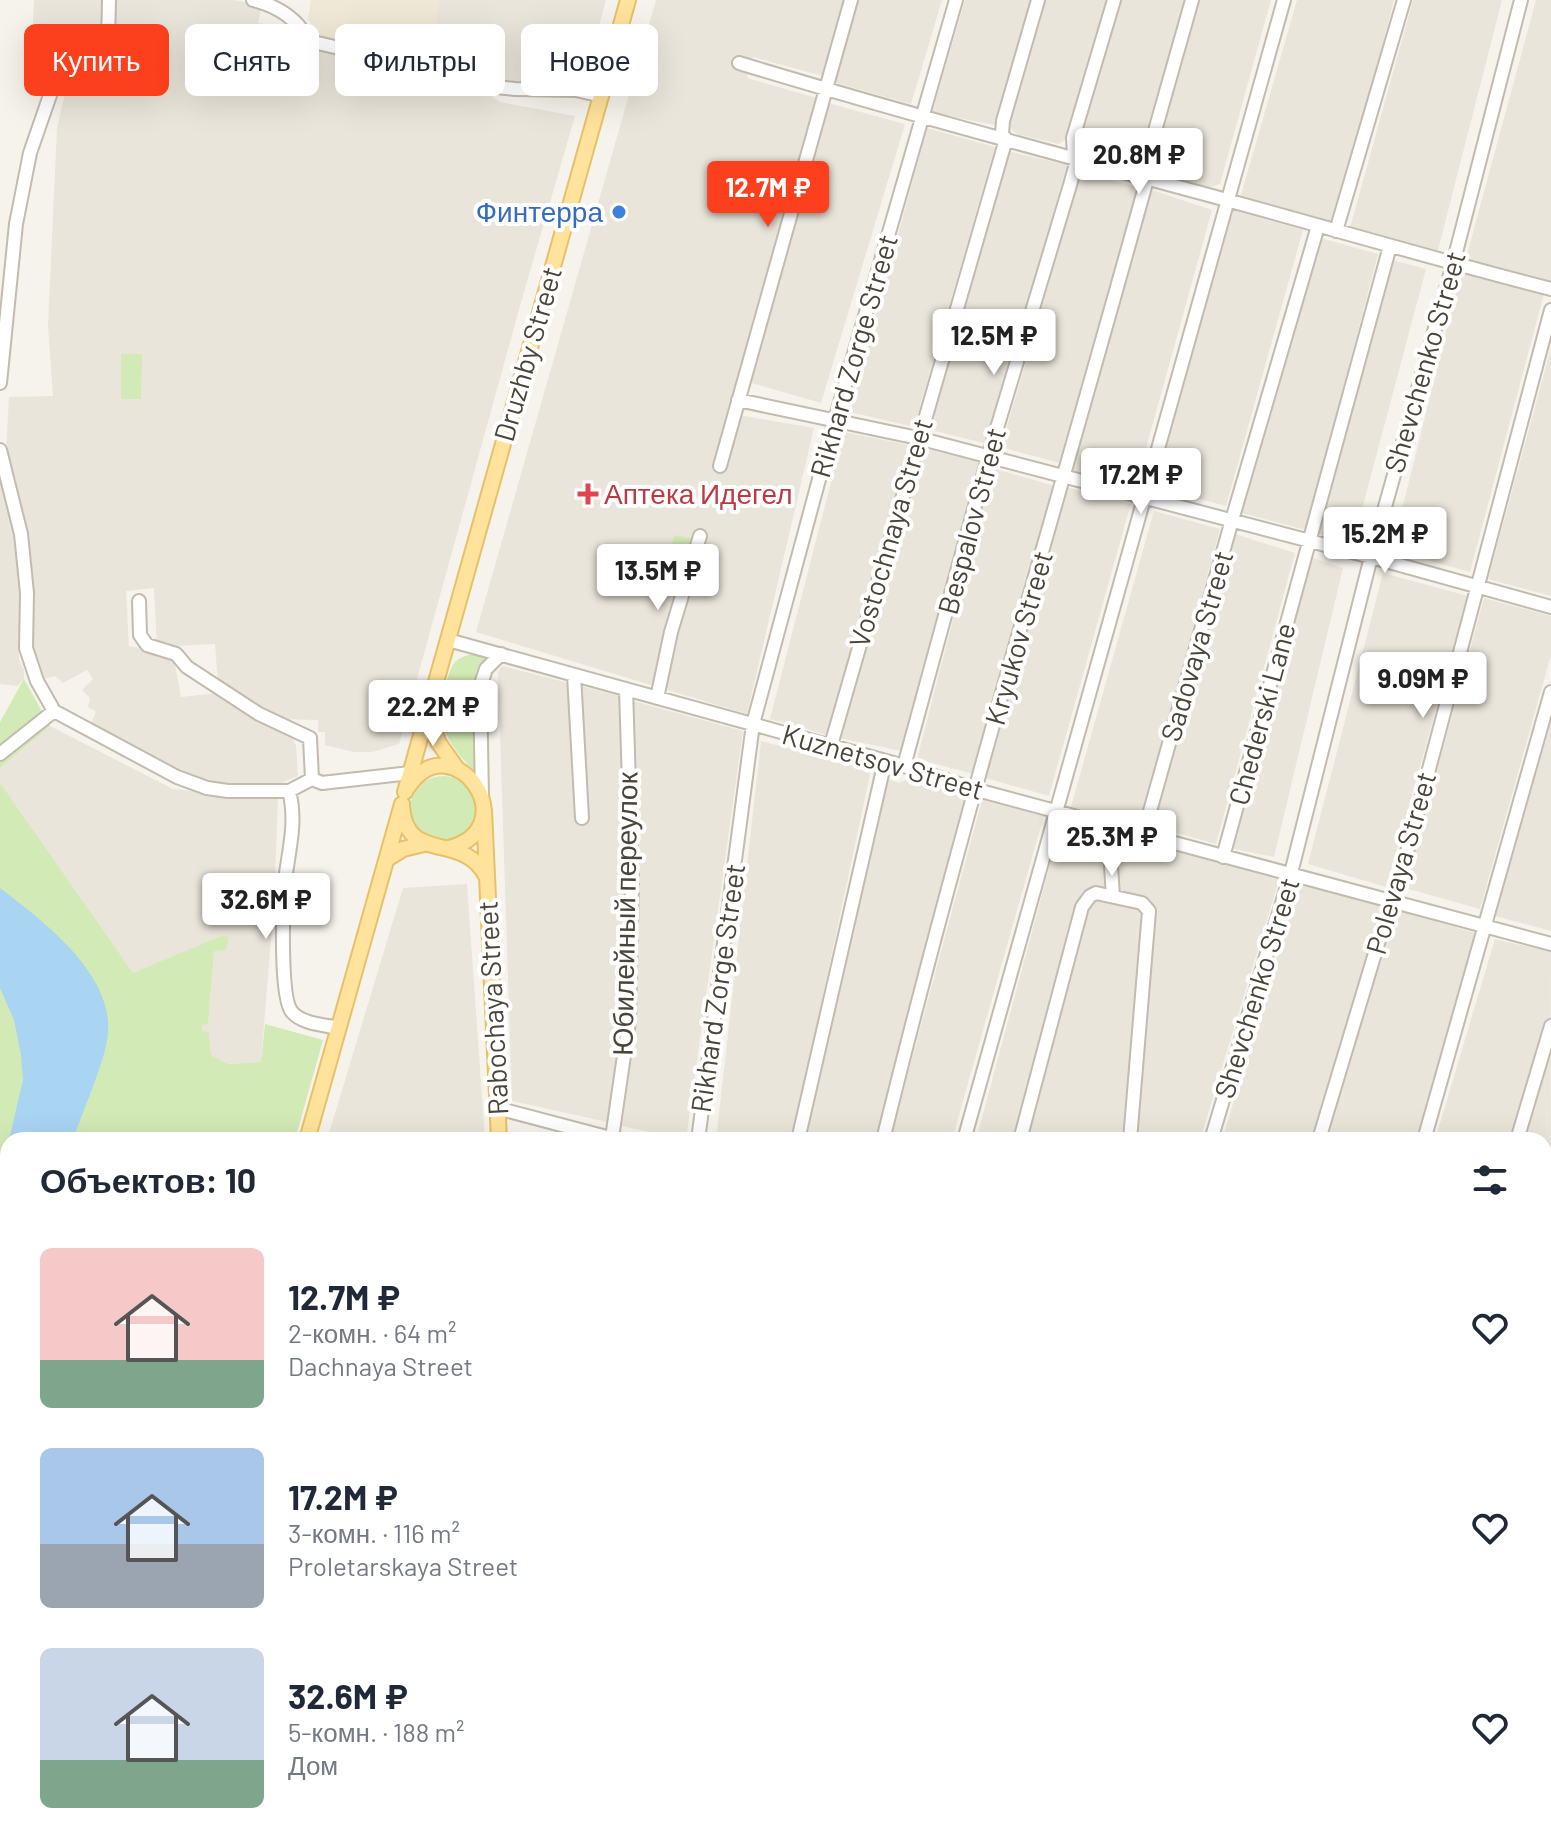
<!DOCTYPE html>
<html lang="ru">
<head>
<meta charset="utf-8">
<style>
	body { margin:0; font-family:Barlow,sans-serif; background:#f6f6f7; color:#1f2937; height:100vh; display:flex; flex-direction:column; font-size:30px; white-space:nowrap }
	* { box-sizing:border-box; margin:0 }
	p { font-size:26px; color:#747a83 }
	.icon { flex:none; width:44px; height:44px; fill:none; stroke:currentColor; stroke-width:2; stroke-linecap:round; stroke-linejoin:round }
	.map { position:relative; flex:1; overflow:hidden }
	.side { position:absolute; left:0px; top:1132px; width:1552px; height:714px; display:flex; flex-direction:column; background:#fff; border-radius:24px 24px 0 0; box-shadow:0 8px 32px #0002 }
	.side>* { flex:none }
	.guide { position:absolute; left:24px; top:24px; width:800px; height:72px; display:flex; gap:16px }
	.price { position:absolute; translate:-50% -68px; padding:0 18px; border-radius:8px; background:#fff; color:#222; font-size:26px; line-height:52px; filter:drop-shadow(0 2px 4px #0008) }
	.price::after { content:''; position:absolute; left:50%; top:48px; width:24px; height:18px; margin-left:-12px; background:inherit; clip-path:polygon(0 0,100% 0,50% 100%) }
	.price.current { background:#fc3f1d; color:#fff }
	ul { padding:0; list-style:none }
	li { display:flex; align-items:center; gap:24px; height:200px; padding:0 40px }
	li span { display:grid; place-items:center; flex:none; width:224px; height:160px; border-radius:12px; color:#555 }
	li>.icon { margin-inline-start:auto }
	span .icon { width:96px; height:96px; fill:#fffc; stroke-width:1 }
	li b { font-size:34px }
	h2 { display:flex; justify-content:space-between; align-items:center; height:96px; padding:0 40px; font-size:34px }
	.pill { padding:0 28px; border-radius:12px; background:#fff; box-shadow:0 8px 32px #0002; font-size:28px; line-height:72px }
	.pill.current { background:#fc3f1d; color:#fff }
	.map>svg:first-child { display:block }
	.residential { fill:#eae5da }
	.education { fill:#efe8d6 }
	.green { fill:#d2eab5 }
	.water { fill:#a9d4f2 }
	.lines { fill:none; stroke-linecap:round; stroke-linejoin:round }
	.minor-casing { stroke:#c2bbae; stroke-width:16 }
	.major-casing { stroke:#e6c16a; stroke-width:18 }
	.minor { stroke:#fff; stroke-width:12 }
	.major { stroke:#ffe39c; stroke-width:14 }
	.shop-dot { fill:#3f7fe0; stroke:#fff; stroke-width:3 }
	.health-dot { fill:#e0444e; stroke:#fff; stroke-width:3 }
	.labels { text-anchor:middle; stroke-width:8; stroke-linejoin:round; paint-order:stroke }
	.shop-label { font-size:28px; fill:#366cbe; stroke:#fff; text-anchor:end }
	.street-label { font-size:28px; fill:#4b4439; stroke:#fff }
	.health-label { font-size:28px; fill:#be3a42; stroke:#fff; text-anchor:start }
</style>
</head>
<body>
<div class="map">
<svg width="1551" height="1845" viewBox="0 0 1551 1845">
	<rect width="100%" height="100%" fill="#f6f3ec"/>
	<path class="residential" d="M34,0h72l-2,37 -10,20 -20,8 -43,-1z
		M116,0h117l17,3 11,6 -3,14 43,8 4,13 6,5 48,7 122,33 19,13 75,14 -55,190 -121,438 -27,8h-18l-29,-7v-13h-7v-12l-42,-1 -58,-35 -3,-40 -58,3 -3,-59 -28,3 3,55 25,5 20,8 7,38 37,-4 74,44 4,9 2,30 -17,7 -40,3 -34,-5 -21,-8 -95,-50 5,-11 -8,-5 2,-9 -8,-8 11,-11 -6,-9 -24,13 -8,-7 -11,3 -10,-17 -28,-211 3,-54 44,-1 -5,-70 9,-198 11,-48 35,-1 -1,-14 15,-21 -3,-12z
		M439,0h167l-23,87 -83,-6 -10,-3 -10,-9 -22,-5 2,-8 -28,-10z
		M656,0h188l-21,76 -70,-19 -6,21 70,20 -90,315 87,15 -67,286 -271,-82z
		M856,0h86l-31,104 -78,-22z
		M965,0h66l-36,125 -63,-12z
		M1043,0h64l-40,138 -8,6 -42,-10 -10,-8z
		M1119,0h68l-51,163 -4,2 -34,-8 -22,-10z
		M1197,0h74l-51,184 -15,5 -56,-17z
		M1297,0h97l-22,86 -42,136 -89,-27z
		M1413,0h89l-65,254 -87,-26z
		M1536,0h15v285l-86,-23z
		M828,103l77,21 -84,279 -73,-21z
		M927,128l68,19 -81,280 -64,-15z
		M1007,151l60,14 -80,279 -60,-15z
		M1081,173l57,14 -79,276 -58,-16z
		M1152,190l60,20 -77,278 -64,-17z
		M1232,210l71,20 -77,276 -71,-19z
		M1317,237l61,17 -72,276 -68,-18z
		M1389,259l37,10 -73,274 -37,-9z
		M1461,272l83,22 -74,278 -78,-22z
		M1551,348v248l-63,-17z
		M844,432l65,13 -82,290 -57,-16z
		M921,448l61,15 -81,288 -62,-13z
		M992,468l63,18 -81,288 -57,-15z
		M0,470l12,29 7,68v93l5,10v9l-6,7 -18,-2z
		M1066,487l65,16 -82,293 -63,-18z
		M1154,511l66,18 -80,294 -69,-16z
		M1232,533l63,20 -79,291 -64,-18z
		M1308,556l35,12 -69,289 -45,-9z
		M1383,573l85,23 -82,291 -78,-23z
		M1484,598l67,18v39l-71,254 -75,-21z
		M502,666l118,30 7,174 -3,146 -10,92 -6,14 -96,-21 -14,-429z
		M633,701l110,30 -57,409 -64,-14 15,-114z
		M1551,721v210l-56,-15z
		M50,726l123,63 105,10 -4,102 -13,161 -34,2 -16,-9 -2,-21 -7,-3v-7l6,-1 6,-73 7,-14 -87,39 -134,-191v-16z
		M761,741l110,29 -79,370h-76z
		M888,779l11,4 7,-3 62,15 -89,345h-73z
		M982,800l62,15 -92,325h-62z
		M1062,820l217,60 -79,260h-224z
		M467,884l18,256h-158l76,-252z
		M1299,885l78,19 98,29 -58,207h-195z
		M1495,939l56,13 -1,430 -6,-1v-241h-109z
		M8,1625v213h77l-1,7h-84v-214z
		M130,1838h383l1,7h-386z
		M549,1838h130v7h-130z
		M697,1838h142v7h-142z
		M861,1838h250v7h-249z
		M1133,1838h164l-1,7h-163z"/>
	<path class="education" d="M311,0h128l-7,46 -43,-9 -3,9 -65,-9 -13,-18z"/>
	<path class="green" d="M121,354h21l-1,45h-20z
		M674,535l20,4 -9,39 -19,-4z
		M491,653l-12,12 -3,9 2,100c-27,-24 -45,-51 -33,-88 3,-8 5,-18 10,-24 9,-9 24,-8 36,-9z
		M24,679l26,47 -50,42v-46z
		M410 809a33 33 0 1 1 66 0a33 33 0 1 1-66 0Z
		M0,783l133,190 88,-37 8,1 -3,13 -12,1 -6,73 -6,1v6l7,2 2,22 17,9 33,-2 4,-38 58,16 -28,100h-287v476l-8,7z"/>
	<path class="water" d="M0,888c44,34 119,89 107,153 -6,30 -24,69 -34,99h-64l14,-60 -2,-25 -7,-35 -14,-32z
		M8,1143v167l-8,13v-123z"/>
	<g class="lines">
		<defs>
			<path id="minor" d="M253,0c25,6 44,18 56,41l124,29 54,16 28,3 61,1 26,6
				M739,63c161,49 322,92 484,136 110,30 218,62 328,90
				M1336,231l68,-231
				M0,383l16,-159 14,-71 26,-75c9,-7 19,-5 30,-10 26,-13 22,-43 23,-68
				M738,400l180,38 453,119 180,50
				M0,450l21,84 6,59 -1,55 11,33 17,30 123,66 30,11 21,3h61l23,-12
				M720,466l131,-466
				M139,601l1,34 7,10 29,9 11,13 72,47 51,24 2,41
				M448,640l456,126 73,24 574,154
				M574,675l8,143
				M657,698l14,-66 29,-96
				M831,745l175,-606 -4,-5 1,-13 35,-121
				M0,754l54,-43
				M904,766l84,-308 82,-273 7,-25 -3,-6 -1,-16 41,-138
				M312,779l10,4 97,-11
				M289,791c9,33 -2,65 -5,98 -1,22 -4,110 8,123 10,12 33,13 47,16
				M482,797l-2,-110 6,-18 15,-15
				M1143,836l89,-316 86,-294
				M1223,857l167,-611
				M1113,896l-2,-30 7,-37
				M497,1108l121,32
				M1320,1136l71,-236 8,-18 152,-572
				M612,1138l17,-117 3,-141 -6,-191
				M698,1140l55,-416 82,-304 121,-420
				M798,1140l87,-379
				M883,1140c78,-318 173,-631 260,-946l4,-15 -4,-5 2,-8 47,-166
				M964,1140l320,-1140
				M1020,1140l62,-233 8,-11 6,-3 46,10 7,8 -19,229
				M1211,1140l80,-267 80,-316 82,-293 68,-264
				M1424,1140l127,-448
				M1517,1140l34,-114
				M1544,1391l7,2
				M1544,1715l7,2
				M334,1838v7
				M686,1838l1,7
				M849,1838v7
				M1020,1838v7
				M1121,1845l1,-7
				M1212,1845l1,-7
				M1302,1845l1,-7"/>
			<path id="major" d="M429,710l9,32 20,28
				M408,787c45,-66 120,40 41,61
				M405,792l223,-792
				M402,807c5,58 61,24 84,69
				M484,810l15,330
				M387,859l16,-10 21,-5
				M307,1140l95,-336
				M532,1838l1,7
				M109,1845l1,-7"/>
		</defs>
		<use href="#minor" class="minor-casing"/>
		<use href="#major" class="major-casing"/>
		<use href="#minor" class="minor"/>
		<use href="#major" class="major"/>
	</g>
	<circle class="shop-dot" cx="619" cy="212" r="8"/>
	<path class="health-dot" d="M584 482h8v8h8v8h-8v8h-8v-8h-8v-8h8z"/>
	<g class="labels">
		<g class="shop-label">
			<text x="603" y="222">Финтерра</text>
		</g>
		<g class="street-label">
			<text transform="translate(528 354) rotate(-74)" y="10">Druzhby Street</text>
			<text transform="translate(854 356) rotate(-74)" y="10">Rikhard Zorge Street</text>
			<text transform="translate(1425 362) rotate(-74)" y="10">Shevchenko Street</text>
			<text transform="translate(972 521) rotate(-75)" y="10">Bespalov Street</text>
			<text transform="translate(891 533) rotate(-74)" y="10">Vostochnaya Street</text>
			<text transform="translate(1019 638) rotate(-74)" y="10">Kryukov Street</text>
			<text transform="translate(1197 646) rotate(-74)" y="10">Sadovaya Street</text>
			<text transform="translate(1262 714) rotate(-75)" y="10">Chederski Lane</text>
			<text transform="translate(883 762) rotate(16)" y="10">Kuznetsov Street</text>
			<text transform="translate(1401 863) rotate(-74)" y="10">Polevaya Street</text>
			<text transform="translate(625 914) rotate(-89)" y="10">Юбилейный переулок</text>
			<text transform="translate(718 988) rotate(-82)" y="10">Rikhard Zorge Street</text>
			<text transform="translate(1257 988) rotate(-73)" y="10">Shevchenko Street</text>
			<text transform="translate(493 1008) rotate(-93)" y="10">Rabochaya Street</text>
		</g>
		<g class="health-label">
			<text x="604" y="504">Аптека Идегел</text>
		</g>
	</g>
</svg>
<b class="price" style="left:1139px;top:196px">20.8M ₽</b>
<b class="price current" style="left:768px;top:229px">12.7M ₽</b>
<b class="price" style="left:994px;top:377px">12.5M ₽</b>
<b class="price" style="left:1141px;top:516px">17.2M ₽</b>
<b class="price" style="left:1385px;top:575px">15.2M ₽</b>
<b class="price" style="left:658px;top:612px">13.5M ₽</b>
<b class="price" style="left:1423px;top:720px">9.09M ₽</b>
<b class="price" style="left:433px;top:748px">22.2M ₽</b>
<b class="price" style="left:1112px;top:878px">25.3M ₽</b>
<b class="price" style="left:266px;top:941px">32.6M ₽</b>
<div class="guide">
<a class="pill current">Купить</a>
<a class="pill">Снять</a>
<a class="pill">Фильтры</a>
<a class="pill">Новое</a>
</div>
<section class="side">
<h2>Объектов: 10<svg class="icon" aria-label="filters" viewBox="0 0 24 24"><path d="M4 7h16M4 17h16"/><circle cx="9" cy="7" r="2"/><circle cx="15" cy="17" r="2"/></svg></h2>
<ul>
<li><span style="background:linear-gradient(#f6c9c9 70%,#7fa58c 0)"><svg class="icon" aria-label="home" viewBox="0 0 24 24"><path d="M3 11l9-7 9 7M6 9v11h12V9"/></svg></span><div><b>12.7M ₽</b><p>2-комн. · 64 m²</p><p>Dachnaya Street</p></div><svg class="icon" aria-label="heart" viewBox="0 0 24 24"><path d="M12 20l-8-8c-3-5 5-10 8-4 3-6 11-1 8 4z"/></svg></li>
<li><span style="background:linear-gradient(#a9c7e8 60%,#9aa5b1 0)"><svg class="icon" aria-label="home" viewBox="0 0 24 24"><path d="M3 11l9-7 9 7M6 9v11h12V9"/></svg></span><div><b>17.2M ₽</b><p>3-комн. · 116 m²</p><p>Proletarskaya Street</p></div><svg class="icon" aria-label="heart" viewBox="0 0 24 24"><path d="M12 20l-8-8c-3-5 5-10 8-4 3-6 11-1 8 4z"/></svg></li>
<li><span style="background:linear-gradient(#c9d6e8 70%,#7fa58c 0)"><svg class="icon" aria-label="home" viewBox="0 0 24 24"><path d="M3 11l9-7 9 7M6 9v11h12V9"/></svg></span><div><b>32.6M ₽</b><p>5-комн. · 188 m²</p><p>Дом</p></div><svg class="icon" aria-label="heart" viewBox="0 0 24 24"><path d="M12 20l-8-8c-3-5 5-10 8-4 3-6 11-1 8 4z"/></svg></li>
</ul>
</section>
</div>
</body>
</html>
